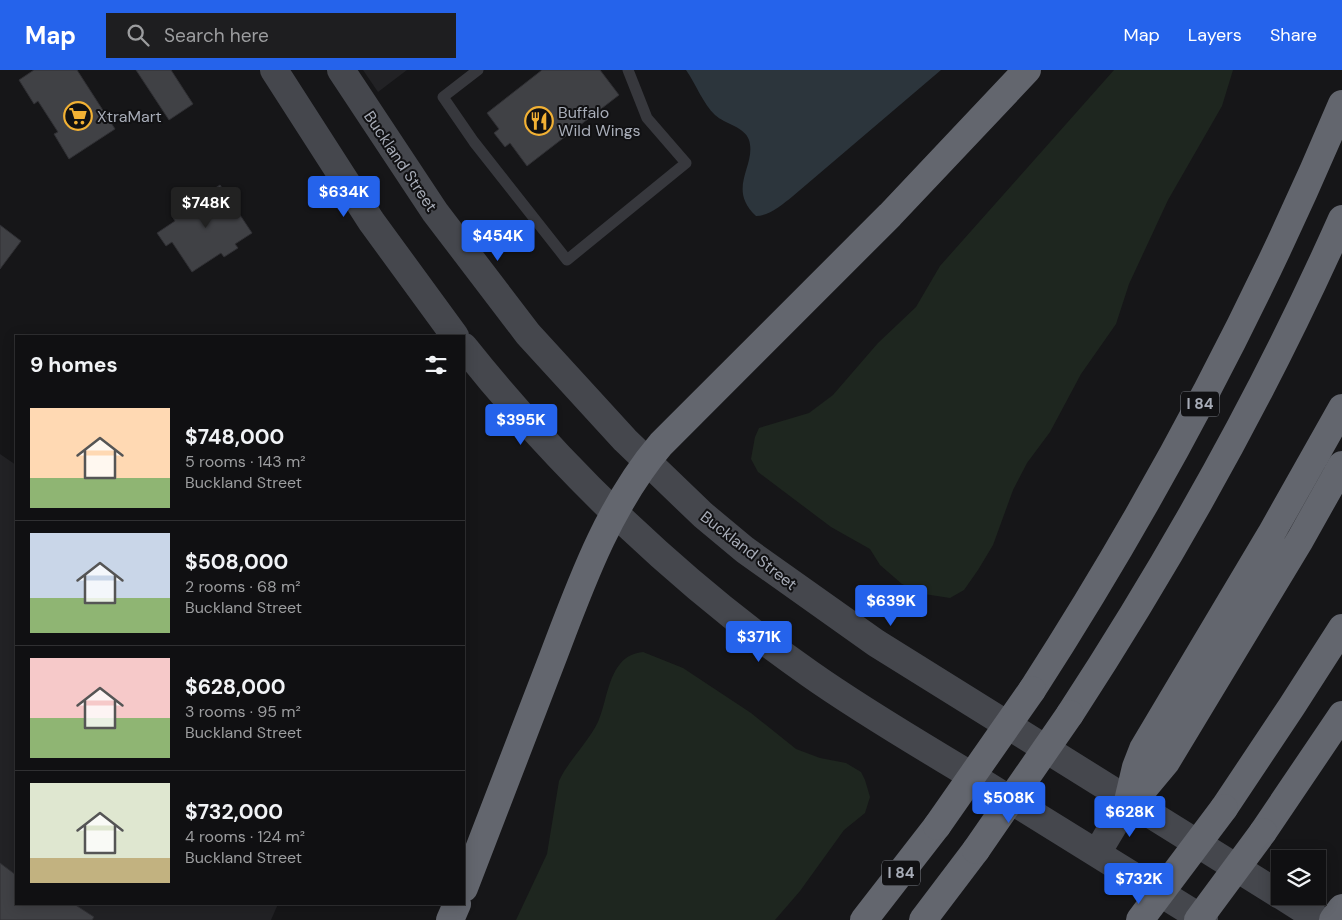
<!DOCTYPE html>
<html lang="en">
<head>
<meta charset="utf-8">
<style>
	body { margin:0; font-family:"DM Sans",sans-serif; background:#1e1e20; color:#f1f3f6; height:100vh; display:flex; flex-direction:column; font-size:19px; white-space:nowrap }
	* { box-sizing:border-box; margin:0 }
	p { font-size:16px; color:#9c9d9f }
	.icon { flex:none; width:28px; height:28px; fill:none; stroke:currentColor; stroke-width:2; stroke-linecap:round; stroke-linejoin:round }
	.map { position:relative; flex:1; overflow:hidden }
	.side { position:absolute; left:15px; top:265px; width:450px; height:570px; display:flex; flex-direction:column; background:#101012; border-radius:0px; box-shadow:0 2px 12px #0003,0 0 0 1px #303032 }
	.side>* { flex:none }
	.fabs { position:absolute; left:1271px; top:780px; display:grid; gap:10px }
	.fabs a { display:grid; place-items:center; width:55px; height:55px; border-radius:0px; background:#101012; box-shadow:0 2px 12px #0003,0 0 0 1px #303032; font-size:25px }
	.price { position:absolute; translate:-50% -42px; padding:0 11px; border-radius:5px; background:#2563eb; color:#fff; font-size:16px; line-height:32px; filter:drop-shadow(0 1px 2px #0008) }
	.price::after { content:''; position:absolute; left:50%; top:30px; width:15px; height:11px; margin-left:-8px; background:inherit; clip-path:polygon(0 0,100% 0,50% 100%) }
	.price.current { background:#222; color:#fff }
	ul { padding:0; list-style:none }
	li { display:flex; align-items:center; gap:15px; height:125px; padding:0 15px }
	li+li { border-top:1px solid #303032 }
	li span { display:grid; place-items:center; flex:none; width:140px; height:100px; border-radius:0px; color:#555 }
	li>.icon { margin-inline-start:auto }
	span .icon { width:60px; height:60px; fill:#fffc; stroke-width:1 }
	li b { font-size:21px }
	h2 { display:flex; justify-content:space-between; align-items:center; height:60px; padding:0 15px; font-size:21px }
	header { display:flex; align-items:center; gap:30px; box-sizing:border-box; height:70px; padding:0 25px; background:#2563eb; color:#fff }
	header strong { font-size:24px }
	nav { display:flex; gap:28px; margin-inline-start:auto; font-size:18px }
	.search { width:350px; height:45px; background:#1e1e20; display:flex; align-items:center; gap:12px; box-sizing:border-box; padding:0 18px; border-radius:0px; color:#9c9d9f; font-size:19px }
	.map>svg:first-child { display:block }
	.built { fill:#222225 }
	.green { fill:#1e261f }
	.water { fill:#2c353c }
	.building { fill:#404145; stroke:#303034 }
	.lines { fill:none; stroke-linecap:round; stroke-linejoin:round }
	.lane { stroke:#37383d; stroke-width:11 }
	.secondary { stroke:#45474d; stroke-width:28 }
	.highway { stroke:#63666e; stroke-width:28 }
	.highway-bridge { stroke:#63666e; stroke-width:28 }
	.labels { text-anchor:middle; stroke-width:4; stroke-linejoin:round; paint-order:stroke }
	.shield { fill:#111113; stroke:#7b7e86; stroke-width:1 }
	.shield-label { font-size:15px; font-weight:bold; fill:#a8adb8 }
	.poi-label { font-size:16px; fill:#a8adb8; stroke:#111113; text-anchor:start }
	.street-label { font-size:16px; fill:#a8adb8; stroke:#111113 }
</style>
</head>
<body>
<header>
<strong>Map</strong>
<div class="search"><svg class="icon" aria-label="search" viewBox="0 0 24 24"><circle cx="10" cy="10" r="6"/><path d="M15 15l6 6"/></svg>Search here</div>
<nav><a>Map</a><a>Layers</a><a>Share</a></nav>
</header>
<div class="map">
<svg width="1342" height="850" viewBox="0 0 1342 850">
	<rect width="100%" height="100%" fill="#161618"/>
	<path class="built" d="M363,0h44l-29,22z
		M0,384l16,11v439h262l-7,16h-271z"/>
	<path class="green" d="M1114,0h119l-11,36 -54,94 -39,84 -13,40 -35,50 -31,58 -23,31 -14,27 -20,55 -15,25 -14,20 -14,8 -26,-4 -22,-10 -22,-19 -10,-16 -39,-22 -73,-55 -7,-13 4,-22 4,-9 50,-15 24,-18 45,-52 38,-36 24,-41z
		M643,582l40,16 68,45 45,36 24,9 26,5 15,9 4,8 5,17 -5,16 -21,17 -44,61 -25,29h-259l31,-66 12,-73c9,-20 28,-37 39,-59 8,-18 9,-42 22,-58 6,-8 14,-11 23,-12z"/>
	<path class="water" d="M686,0h255l-148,126c-11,9 -24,20 -37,20 -30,-28 1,-50 -7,-76 -4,-13 -24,-16 -34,-25 -12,-11 -19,-31 -29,-45z"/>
	<path class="building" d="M34,0h43l38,59 -46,30 -15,-25 4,-2 -20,-31 -4,3 -15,-24z
		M136,0h35l22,34 -24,16z
		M542,0h58l19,25 -92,71 -17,-23 -5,4 -11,-14 5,-4 -12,-16z
		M220,115l32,48 -17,11 3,4 -14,9 -3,-4 -29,19 -20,-30 -6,4 -9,-13 18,-12 -3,-5z
		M0,155l21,16 -21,28z
		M0,793l16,12v29h58l20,13 -2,3h-92z"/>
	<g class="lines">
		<path class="lane" d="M478,0l-35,27 31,45 93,118 119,-97 -39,-45 -19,-48"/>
		<path class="secondary" d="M274,0l97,151 84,115
			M341,0l94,142 93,122 97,106 78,75 42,35 131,93 404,252
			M464,277c98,123 217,237 346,327 51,36 104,67 157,99 79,49 158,98 237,147
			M1097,783l31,-52
			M1282,826l38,24"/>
		<path class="highway" d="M1032,620c120,-186 224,-381 310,-586
			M1070,644c103,-158 195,-322 272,-495
			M1128,731l8,-34 7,-18 128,-215 71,-126
			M1128,731l18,-15 20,-24 134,-222 42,-75
			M1224,738l68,-102 50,-78
			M1263,762l79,-117
			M464,818c30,-77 59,-154 89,-231 28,-74 56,-152 108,-213l229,-229 137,-145
			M450,850l7,-16
			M864,850l73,-94
			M923,850l53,-70
			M1333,850l9,-12"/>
		<path class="highway-bridge" d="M937,756l95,-136
			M976,780l94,-136
			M1140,850l84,-112
			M1198,850l65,-88"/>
	</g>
	<defs>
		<symbol id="supermarket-ring" viewBox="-11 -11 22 22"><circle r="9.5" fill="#111113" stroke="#f2b134" stroke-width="1.5"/><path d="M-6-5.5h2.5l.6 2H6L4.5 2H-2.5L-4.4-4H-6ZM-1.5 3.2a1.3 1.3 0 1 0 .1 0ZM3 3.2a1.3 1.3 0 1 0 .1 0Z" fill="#f2b134"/></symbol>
		<symbol id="restaurant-ring" viewBox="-11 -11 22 22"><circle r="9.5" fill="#111113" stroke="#f2b134" stroke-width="1.5"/><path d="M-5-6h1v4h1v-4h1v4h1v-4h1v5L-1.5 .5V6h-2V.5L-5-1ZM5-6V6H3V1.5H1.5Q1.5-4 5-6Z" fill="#f2b134"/></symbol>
	</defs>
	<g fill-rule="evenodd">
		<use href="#supermarket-ring" x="62" y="30" width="32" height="32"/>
		<use href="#restaurant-ring" x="523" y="35" width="32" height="32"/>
	</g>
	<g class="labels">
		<g class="shield">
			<rect x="1181" y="321.5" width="38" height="25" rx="4"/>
			<rect x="882" y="790.5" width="38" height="25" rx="4"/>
		</g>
		<g class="shield-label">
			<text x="1200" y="339">I 84</text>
			<text x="901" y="808">I 84</text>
		</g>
		<g class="poi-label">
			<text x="558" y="48">Buffalo<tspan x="558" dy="18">Wild Wings</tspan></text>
			<text x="97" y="52">XtraMart</text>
		</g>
		<g class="street-label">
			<text transform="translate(401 91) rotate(56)" y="6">Buckland Street</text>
			<text transform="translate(749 480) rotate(38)" y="6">Buckland Street</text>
		</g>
	</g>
</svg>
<div class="fabs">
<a><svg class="icon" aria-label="layers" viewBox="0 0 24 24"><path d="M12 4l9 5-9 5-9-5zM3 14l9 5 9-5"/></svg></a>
</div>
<b class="price" style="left:344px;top:148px">$634K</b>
<b class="price current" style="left:206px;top:159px">$748K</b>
<b class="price" style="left:498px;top:192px">$454K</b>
<b class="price" style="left:521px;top:376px">$395K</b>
<b class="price" style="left:891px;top:557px">$639K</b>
<b class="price" style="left:759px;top:593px">$371K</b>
<b class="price" style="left:1009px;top:754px">$508K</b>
<b class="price" style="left:1130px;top:768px">$628K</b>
<b class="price" style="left:1139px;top:835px">$732K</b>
<section class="side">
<h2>9 homes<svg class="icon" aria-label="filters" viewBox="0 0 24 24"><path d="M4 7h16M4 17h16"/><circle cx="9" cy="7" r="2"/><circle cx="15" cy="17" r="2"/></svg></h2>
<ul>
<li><span style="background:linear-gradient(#ffd9b3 70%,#8fb573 0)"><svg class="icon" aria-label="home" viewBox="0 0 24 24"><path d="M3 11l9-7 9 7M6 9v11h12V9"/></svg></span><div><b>$748,000</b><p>5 rooms · 143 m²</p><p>Buckland Street</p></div></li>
<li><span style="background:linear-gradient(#c9d6e8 65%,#8fb573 0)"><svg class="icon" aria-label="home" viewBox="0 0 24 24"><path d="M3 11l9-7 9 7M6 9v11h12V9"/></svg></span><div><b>$508,000</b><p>2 rooms · 68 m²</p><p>Buckland Street</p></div></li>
<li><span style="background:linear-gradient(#f6c9c9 60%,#8fb573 0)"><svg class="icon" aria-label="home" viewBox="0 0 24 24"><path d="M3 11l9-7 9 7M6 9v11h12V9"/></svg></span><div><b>$628,000</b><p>3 rooms · 95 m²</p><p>Buckland Street</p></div></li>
<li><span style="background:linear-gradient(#dfe7d0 75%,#c2b280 0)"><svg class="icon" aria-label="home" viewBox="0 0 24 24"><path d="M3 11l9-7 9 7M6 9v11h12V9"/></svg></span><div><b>$732,000</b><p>4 rooms · 124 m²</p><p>Buckland Street</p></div></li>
</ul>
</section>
</div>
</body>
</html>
